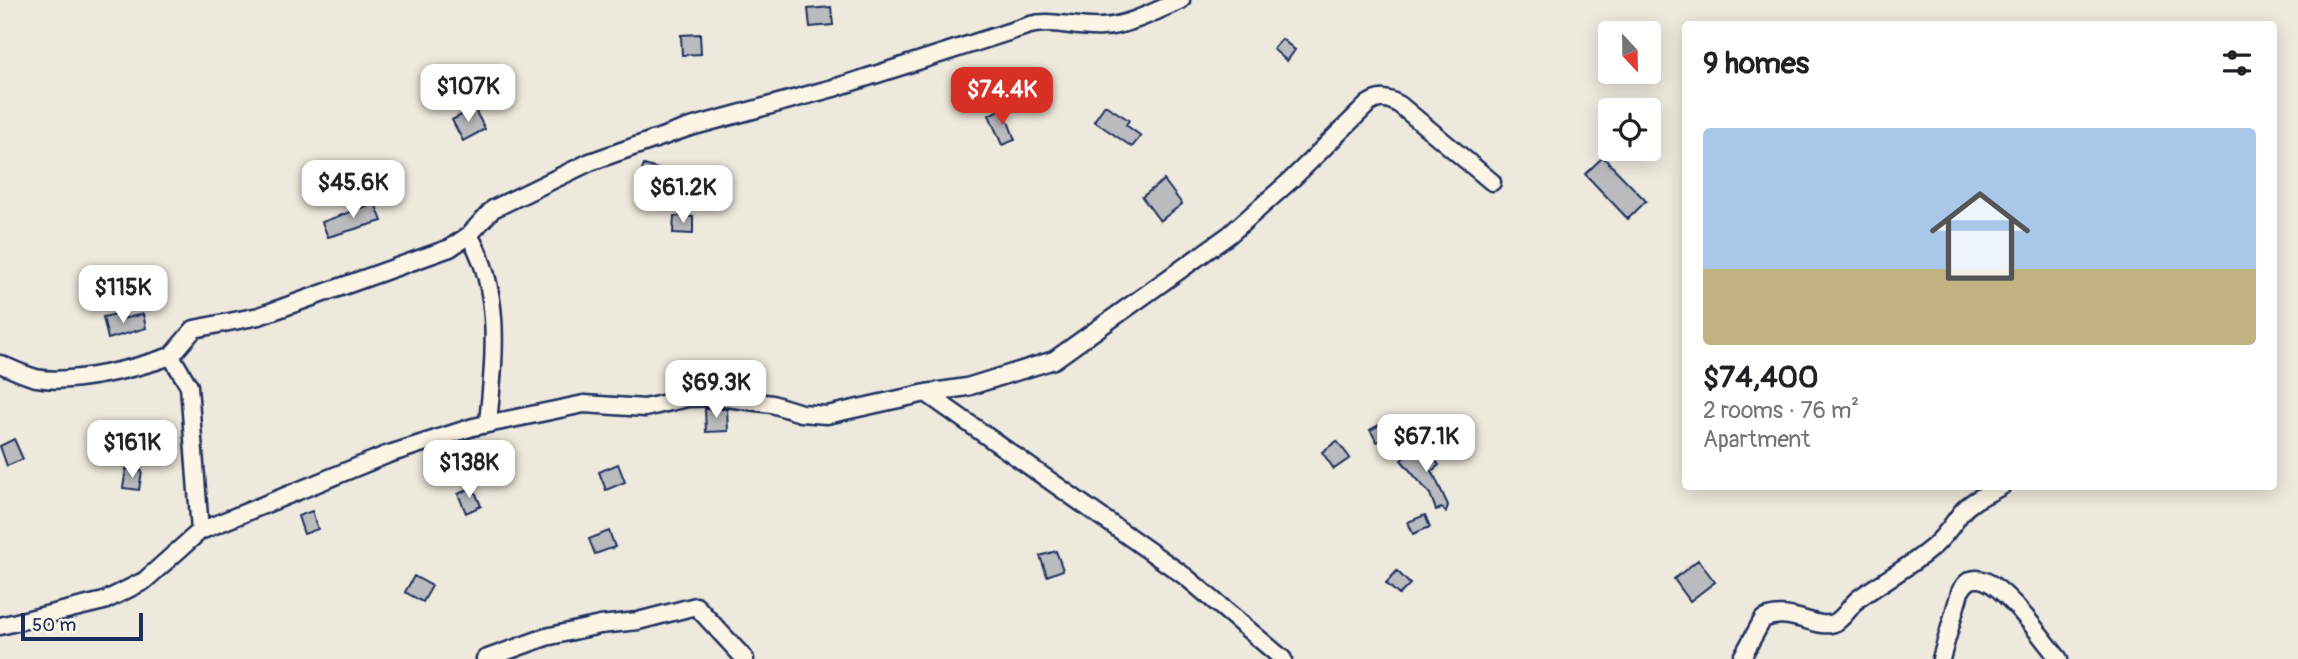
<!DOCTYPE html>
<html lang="en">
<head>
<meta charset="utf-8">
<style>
	body { margin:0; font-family:Pangolin,sans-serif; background:#f2f2f2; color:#202124; height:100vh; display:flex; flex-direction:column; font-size:26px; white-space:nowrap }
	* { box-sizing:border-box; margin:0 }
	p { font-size:23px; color:#757577 }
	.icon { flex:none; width:38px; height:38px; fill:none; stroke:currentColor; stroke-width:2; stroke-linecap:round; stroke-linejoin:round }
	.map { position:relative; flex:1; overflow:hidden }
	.details { position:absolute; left:1682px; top:21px; width:595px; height:469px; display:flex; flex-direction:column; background:#fff; border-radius:7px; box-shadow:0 4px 18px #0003 }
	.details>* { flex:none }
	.needle { width:46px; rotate:158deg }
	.fabs { position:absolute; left:1598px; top:21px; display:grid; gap:14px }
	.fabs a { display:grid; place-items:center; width:63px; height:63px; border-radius:7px; background:#fff; box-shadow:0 4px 18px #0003; font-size:35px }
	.scale { position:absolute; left:21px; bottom:18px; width:122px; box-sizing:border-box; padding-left:7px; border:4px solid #1b2f5e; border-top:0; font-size:19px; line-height:24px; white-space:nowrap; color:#1b2f5e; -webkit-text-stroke:5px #fcf5e5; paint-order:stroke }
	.price { position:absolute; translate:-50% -60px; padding:0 16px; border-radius:14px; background:#fff; color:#222; font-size:23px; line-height:46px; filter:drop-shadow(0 2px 4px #0008) }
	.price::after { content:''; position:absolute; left:50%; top:42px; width:21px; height:16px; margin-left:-10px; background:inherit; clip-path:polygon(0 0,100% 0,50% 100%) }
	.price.current { background:#d93025; color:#fff }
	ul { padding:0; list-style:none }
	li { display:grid; align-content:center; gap:14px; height:371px; padding:0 21px }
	li span { display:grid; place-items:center; height:217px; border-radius:7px; color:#555 }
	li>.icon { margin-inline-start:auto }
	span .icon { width:126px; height:126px; fill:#fffc; stroke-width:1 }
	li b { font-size:30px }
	h2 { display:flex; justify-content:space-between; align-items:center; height:84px; padding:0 21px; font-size:30px }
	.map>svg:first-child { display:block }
	.building { fill:#babbbe; stroke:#1b2f5e; stroke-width:2 }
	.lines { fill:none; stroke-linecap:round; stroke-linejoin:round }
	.street-casing { stroke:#1b2f5e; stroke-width:21 }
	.street { stroke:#fcf5e5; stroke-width:16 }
</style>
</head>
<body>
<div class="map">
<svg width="2298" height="659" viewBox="0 0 2298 659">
	<rect width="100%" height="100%" fill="#eee9dd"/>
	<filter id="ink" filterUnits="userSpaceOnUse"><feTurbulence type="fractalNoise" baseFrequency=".0143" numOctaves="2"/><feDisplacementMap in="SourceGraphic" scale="14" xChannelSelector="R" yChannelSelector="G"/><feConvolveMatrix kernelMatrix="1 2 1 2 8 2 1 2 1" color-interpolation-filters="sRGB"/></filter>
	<g filter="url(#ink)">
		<path class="building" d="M831,7l2,18 -23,2 -2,-18z
			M700,34l1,20 -19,1 -1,-20z
			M1282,39l13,11 -8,11 -14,-12z
			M1105,105l24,15 -3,5 15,11 -9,11 -38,-26z
			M474,108l11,21 -22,12 -11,-21z
			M1003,108l12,32 -13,5 -13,-30z
			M1603,157l43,44 -18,18 -43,-45z
			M644,165l41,12 -4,12 -41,-13z
			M1164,180l18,24 -22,17 -18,-24z
			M375,203l7,18 -54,16 -6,-15z
			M674,216l19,1v17l-20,-1z
			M121,313l1,6 21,-5 3,14 -38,11 -5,-22z
			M705,409h22l1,22 -22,1z
			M1392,418l7,12 -22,12 -7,-12z
			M14,439l9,20 -16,7 -7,-20z
			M1337,441l13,17 -16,11 -12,-17z
			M1421,443l18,22 -7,6 16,34 -2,7 -4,-4 -6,2 -6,-16 -29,-34z
			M618,464l7,18 -19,8 -7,-18z
			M126,469l16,2 -3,19 -16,-2z
			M473,487l8,19 -15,7 -8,-19z
			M312,511l6,18 -14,5 -6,-18z
			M1425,515l5,12 -17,7 -5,-12z
			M609,531l6,16 -20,7 -6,-15z
			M1056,551l7,19 -16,6 -7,-20z
			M1698,560l17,22 -25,19 -16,-22z
			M1397,571l13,13 -11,11 -13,-12z
			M414,576l18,10 -9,16 -18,-10z"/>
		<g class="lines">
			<defs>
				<path id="street" d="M469,235l24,-26 97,-47 97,-34 150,-41 193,-62c24,-6 48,4 72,2 27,-1 55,-17 79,-27
					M0,364c12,5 24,11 36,14 35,7 101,-10 135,-22
					M926,393l260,184 97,82
					M200,531l-11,-145 -18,-30 23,-27 65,-13 191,-68 19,-13c34,57 25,125 19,188
					M0,626l104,-25 40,-20 56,-50 186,-76 87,-28 111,-23 61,4 42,-10 32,-1 53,7 29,9 26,2 99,-22 41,-6 87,-27 175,-125 62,-55 77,-76c12,-8 20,-6 32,1l92,77
					M485,659l61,-22 54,-12 38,-4 58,-15 49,53
					M1741,659l22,-40c29,-13 55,13 73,3 9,-5 14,-16 22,-23 25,-18 53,-33 76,-53 11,-10 18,-21 27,-33 10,-13 27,-19 41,-27
					M1941,659l19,-67c4,-7 8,-13 16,-13 24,-2 68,62 83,80"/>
			</defs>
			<use href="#street" class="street-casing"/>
			<use href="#street" class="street"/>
		</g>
	</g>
</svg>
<div class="fabs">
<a><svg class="needle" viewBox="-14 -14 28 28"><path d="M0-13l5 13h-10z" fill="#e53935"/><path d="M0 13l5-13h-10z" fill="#757577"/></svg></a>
<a><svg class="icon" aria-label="locate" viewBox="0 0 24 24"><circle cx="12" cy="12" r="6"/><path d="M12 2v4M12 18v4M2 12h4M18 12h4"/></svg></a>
</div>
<div class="scale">50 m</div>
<b class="price" style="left:468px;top:124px">$107K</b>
<b class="price current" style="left:1002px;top:127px">$74.4K</b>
<b class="price" style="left:353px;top:220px">$45.6K</b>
<b class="price" style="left:683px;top:225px">$61.2K</b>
<b class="price" style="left:123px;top:325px">$115K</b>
<b class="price" style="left:716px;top:420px">$69.3K</b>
<b class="price" style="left:1426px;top:474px">$67.1K</b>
<b class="price" style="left:132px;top:480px">$161K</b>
<b class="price" style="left:469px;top:500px">$138K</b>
<section class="details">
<h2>9 homes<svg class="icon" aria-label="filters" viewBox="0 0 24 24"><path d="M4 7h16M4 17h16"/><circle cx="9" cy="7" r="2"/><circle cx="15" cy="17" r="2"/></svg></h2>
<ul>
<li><span style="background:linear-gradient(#a9c7e8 65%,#c2b280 0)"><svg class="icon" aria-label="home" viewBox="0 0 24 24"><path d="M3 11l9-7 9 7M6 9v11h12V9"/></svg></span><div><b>$74,400</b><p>2 rooms · 76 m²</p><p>Apartment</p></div></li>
</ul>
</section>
</div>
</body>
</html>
